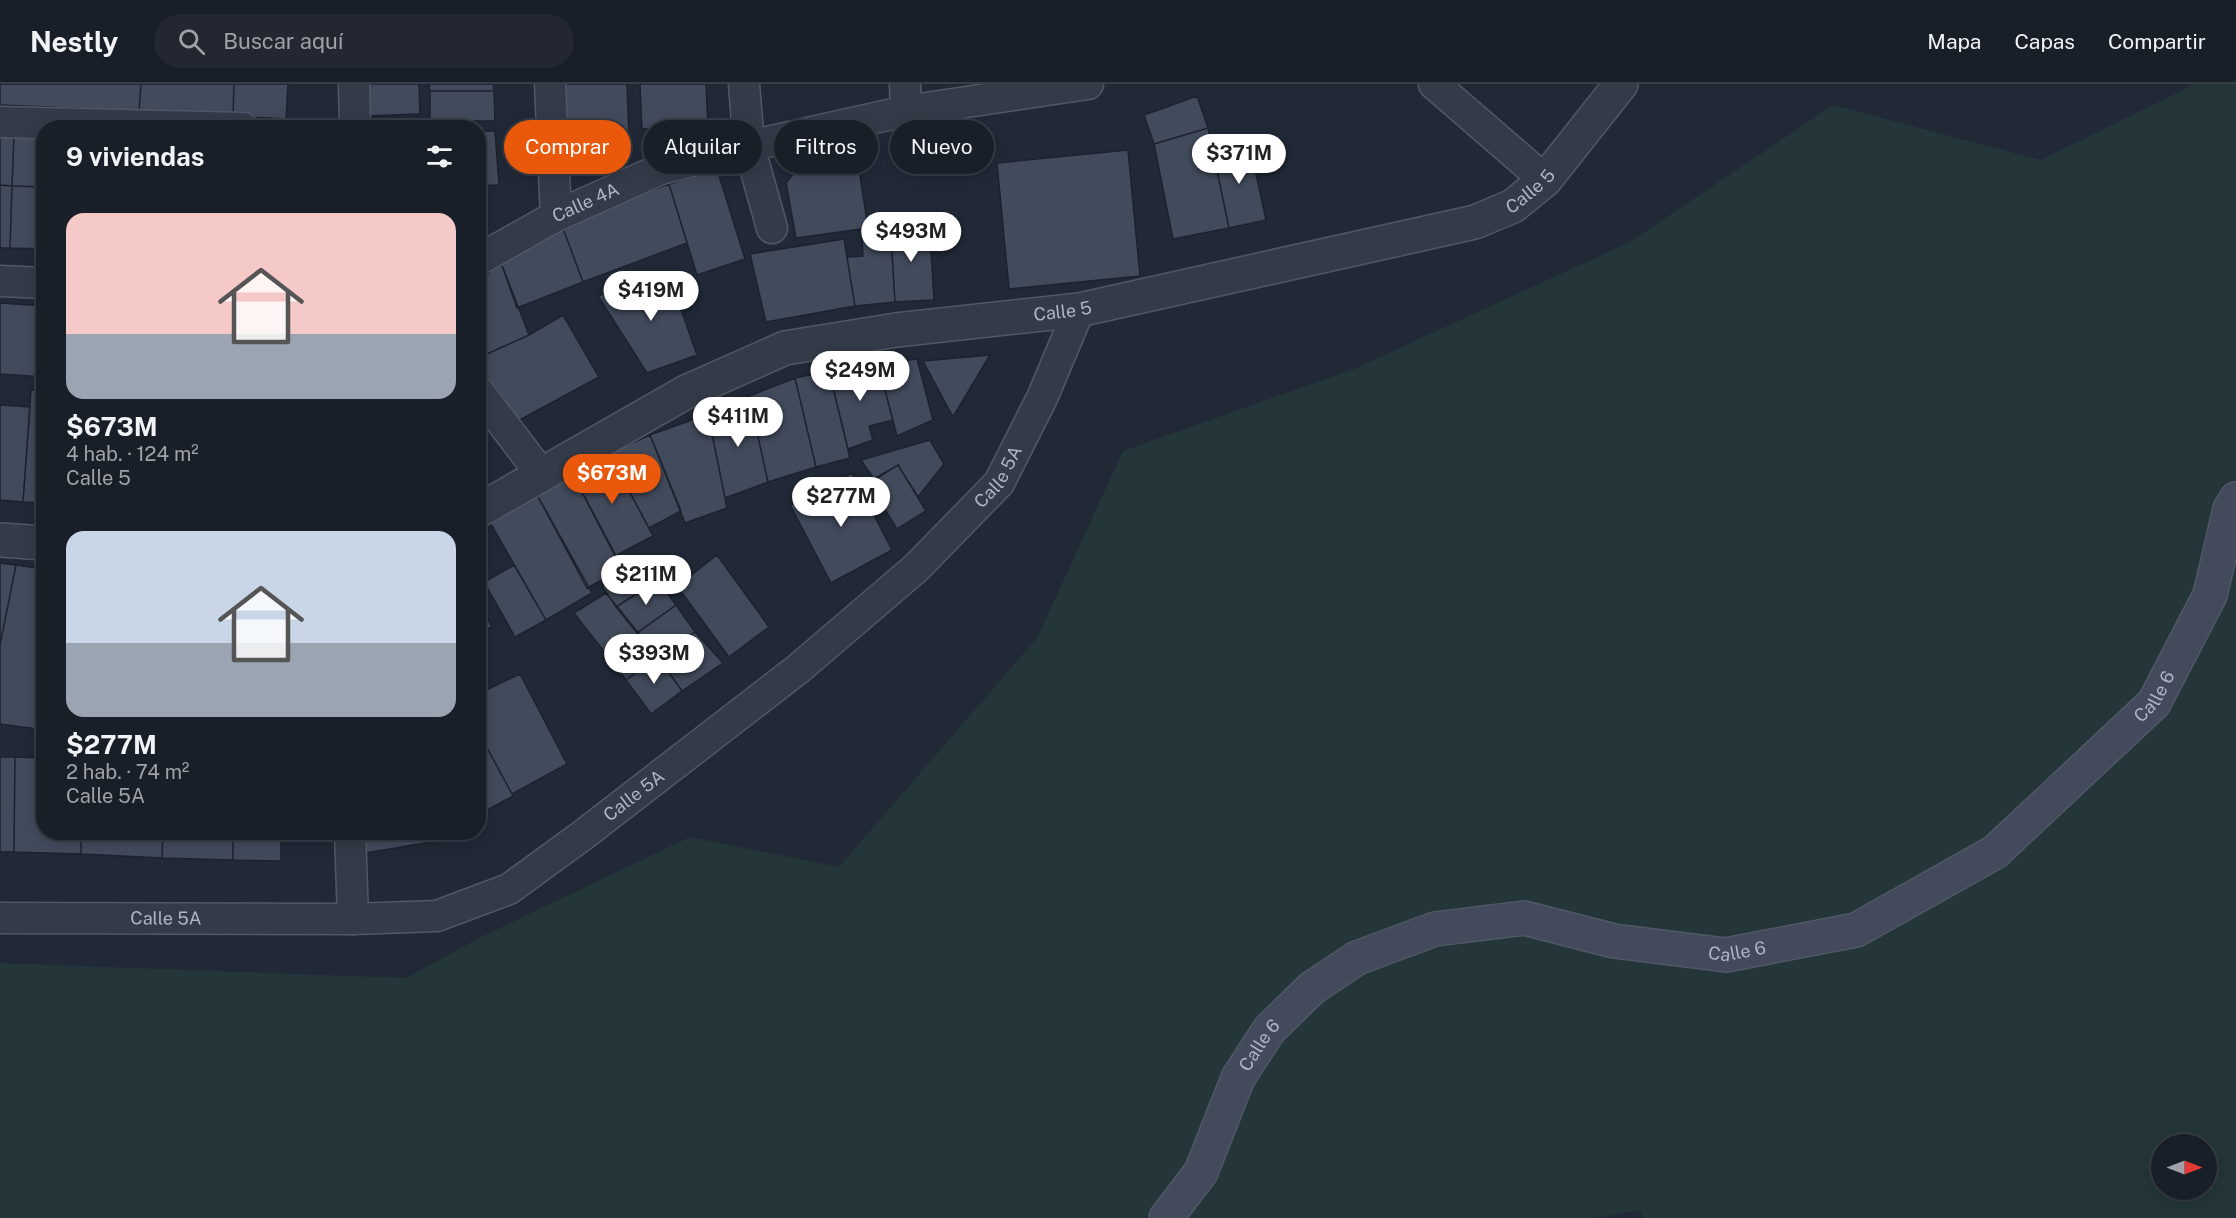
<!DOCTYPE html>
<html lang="es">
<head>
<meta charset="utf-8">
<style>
	body { margin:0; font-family:"Public Sans",sans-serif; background:#222731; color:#f1f3f6; height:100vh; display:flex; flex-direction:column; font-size:22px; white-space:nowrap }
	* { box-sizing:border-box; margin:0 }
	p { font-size:20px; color:#9fa2a8 }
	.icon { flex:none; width:33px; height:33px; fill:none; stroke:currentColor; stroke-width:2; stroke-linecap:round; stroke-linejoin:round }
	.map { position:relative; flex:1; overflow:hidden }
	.side { position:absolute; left:36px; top:36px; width:450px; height:720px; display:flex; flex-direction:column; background:#191f29; border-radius:24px; box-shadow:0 3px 15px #0003,0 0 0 2px #373d46 }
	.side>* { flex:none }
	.banner { position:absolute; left:504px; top:36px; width:570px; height:54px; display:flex; gap:12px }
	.needle { width:39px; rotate:90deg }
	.buttons { position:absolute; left:2151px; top:1050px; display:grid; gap:12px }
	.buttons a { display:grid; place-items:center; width:66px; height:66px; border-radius:50%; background:#191f29; box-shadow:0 3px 15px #0003,0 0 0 2px #373d46; font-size:30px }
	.price { position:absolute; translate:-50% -51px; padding:0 14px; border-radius:21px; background:#fff; color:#222; font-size:20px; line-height:39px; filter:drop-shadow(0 2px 3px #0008) }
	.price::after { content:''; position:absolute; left:50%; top:36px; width:18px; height:14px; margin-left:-9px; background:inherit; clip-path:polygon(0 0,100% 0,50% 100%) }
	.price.current { background:#ea580c; color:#fff }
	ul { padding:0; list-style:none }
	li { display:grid; align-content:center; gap:12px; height:318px; padding:0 30px }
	li span { display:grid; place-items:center; height:186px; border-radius:18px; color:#555 }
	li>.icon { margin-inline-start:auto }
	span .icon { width:108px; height:108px; fill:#fffc; stroke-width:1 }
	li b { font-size:26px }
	h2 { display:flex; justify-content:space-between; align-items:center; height:72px; padding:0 30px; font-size:26px }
	.tag { padding:0 21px; border-radius:27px; background:#191f29; box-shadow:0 3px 15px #0003,0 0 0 2px #373d46; font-size:21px; line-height:54px }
	.tag.current { background:#ea580c; color:#fff }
	header { display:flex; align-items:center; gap:36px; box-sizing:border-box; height:84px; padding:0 30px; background:#191f29; border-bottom:2px solid #373d46 }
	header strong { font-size:28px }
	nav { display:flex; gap:33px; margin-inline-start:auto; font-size:21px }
	.search { width:420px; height:54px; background:#222731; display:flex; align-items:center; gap:15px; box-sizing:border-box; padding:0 21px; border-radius:33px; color:#9fa2a8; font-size:22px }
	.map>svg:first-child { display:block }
	.green { fill:#243639; fill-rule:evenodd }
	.building { fill:#424b5c; stroke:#1c222e; stroke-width:1.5 }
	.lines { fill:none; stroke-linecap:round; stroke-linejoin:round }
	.minor-casing { stroke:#515865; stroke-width:33 }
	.tertiary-casing { stroke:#515865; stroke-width:36 }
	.secondary-casing { stroke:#515865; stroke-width:36 }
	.minor { stroke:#343b48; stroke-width:30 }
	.tertiary { stroke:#343b48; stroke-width:33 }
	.secondary { stroke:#424a5b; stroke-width:33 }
	.labels { text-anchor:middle; stroke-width:6; stroke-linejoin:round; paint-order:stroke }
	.street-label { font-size:18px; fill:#aeb5c4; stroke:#1a202c }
</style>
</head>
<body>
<header>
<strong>Nestly</strong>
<div class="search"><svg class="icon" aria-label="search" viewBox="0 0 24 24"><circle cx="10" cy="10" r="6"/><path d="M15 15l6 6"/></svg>Buscar aquí</div>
<nav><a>Mapa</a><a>Capas</a><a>Compartir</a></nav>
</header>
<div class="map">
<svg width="2236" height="1134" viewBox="0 0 2236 1134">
	<rect width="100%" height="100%" fill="#212937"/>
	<path class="green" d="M2195,0h41v1134h-594l-1,-8 -44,8h-1597v-255l406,15 73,-40 211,-101 149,30 198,-229 86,-187 231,-82 276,-127 203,-137 208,55zM2162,1060h44v46h-44z"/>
	<path class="building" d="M0,0h141l-2,27 -139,-6z
		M141,0h93l-1,32 -94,-5z
		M234,0h54l-2,35 -53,-3z
		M357,0h62l1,30 -55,2z
		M429,0h64l1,7h-64z
		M560,0h67l2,51 -68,1z
		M640,0h66l2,43 -66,2z
		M430,7h64l1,30h-65z
		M1197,12l11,32 -54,16 -10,-29z
		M424,41h10v3l-65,-1z
		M1208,44l21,100 -56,11 -19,-95z
		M478,47h17l4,54 -21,1z
		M0,50h14l-2,52 -12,-1z
		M14,50l30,1v52l-32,-1z
		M1249,57l17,79 -37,8 -16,-76z
		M1128,66l12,126 -131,13 -12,-126z
		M831,67l28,18 9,59 -72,10 -10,-55 23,-29z
		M717,85l28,90 -48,16 -28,-91z
		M669,100l18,59 -104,39 -22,-59z
		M0,101l12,1 -2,62h-10z
		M12,102l32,1v62l-34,-1z
		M911,134l1,16h18l4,66 -39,2 -5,-82z
		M561,139l22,59 -66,26 -17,-48z
		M891,154l4,64 -40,4 -8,-49 16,-1 -1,-17z
		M844,155l11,67 -89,16 -16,-68z
		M500,176l29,75 -51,23v-73z
		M655,190l19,15 23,66 -50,18 -49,-77z
		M0,219l44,3v71l-44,-3z
		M563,231l36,62 -83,45 -38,-58v-6l51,-23z
		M990,271l-37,62 -30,-56z
		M917,275l16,61 -36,16 -19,-72z
		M878,280l15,56 -24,6 4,14 -25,9 -19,-78z
		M829,287l21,87 -34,9 -21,-89z
		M795,294l21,89 -48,15 -19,-86z
		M31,306l13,1v112l-21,-1z
		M749,312l19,86 -43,16 -17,-84z
		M0,321l30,2 -7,95 -23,-2z
		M708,330l19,94 -42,15 -35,-88z
		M650,351l31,76 -32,17 -40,-75z
		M930,356l14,24 -26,33 -20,-32 -24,14 -13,-19z
		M609,369l44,83 -38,20 -43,-83z
		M898,381l28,46 -29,18 -28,-46z
		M572,389l51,96 -36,19 -51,-95z
		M852,389l40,77 -61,33 -41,-78z
		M536,409l56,100 -46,27 -58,-101z
		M717,471l52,72 -40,30 -52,-71z
		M644,477l14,19 -42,27 -14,-21z
		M0,479l16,2 -16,80z
		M16,481l28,4v128l-7,32 -37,-5v-79z
		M514,481l32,55 -31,17 -31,-55z
		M658,496l18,25 -39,28 -21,-26z
		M606,509l52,64 -32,23 -52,-67z
		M478,518l14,25 -14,5z
		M676,521l19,27 -37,25 -21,-24z
		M695,548l28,31 -41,28 -24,-34z
		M658,573l24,34 -31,23 -25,-34z
		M520,590l47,90 -55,30 -34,-63v-37z
		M478,647l35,65 -35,19z
		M0,673h15l-1,95h-14z
		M15,673l29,1v74h37v22l-67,-2z
		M81,748h82l-1,26 -81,-4z
		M163,748h70v28l-71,-2z
		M233,748h48v29l-48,-1z
		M360,748h90l-13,9 -77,13z"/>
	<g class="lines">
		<defs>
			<g id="minor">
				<path d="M354,0l1,44"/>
				<path d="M550,0l6,132"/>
				<path d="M744,0l5,62 23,82"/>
				<path d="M905,0l1,27"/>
				<path d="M1434,0l111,96"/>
				<path d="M0,38l243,6"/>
				<path id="s1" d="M478,176l78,-44 105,-47 88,-23 157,-35 182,-27"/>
				<path d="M0,197l44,2"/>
				<path d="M478,307l64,84"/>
				<path d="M350,748l3,87"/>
				<path id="s2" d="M0,834l353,1 84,-3 72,-27 74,-54 215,-166 118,-101 83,-85 43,-85 37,-88"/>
			</g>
			<g id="tertiary">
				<path id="s3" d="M478,427l208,-119 99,-44 111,-18 183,-20 396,-88 38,-16 32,-26 76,-96"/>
				<path d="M0,456l44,3"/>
			</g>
			<g id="secondary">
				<path id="s4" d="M1166,1134l35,-46 37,-94 31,-48 43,-42 45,-30 78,-29 89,-11 90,23 112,14 130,-25 139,-78 159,-149 56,-108 20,-86 6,-10"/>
			</g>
		</defs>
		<use href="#minor" class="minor-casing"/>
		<use href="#tertiary" class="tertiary-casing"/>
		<use href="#secondary" class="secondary-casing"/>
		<use href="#minor" class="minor"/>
		<use href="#tertiary" class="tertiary"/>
		<use href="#secondary" class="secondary"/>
	</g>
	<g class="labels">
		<g class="street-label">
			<text dy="6" stroke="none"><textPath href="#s3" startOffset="1114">Calle 5</textPath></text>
			<text dy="6" stroke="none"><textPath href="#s1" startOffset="122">Calle 4A</textPath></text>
			<text dy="6" stroke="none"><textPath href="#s3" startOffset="628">Calle 5</textPath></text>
			<text dy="6" stroke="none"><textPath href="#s2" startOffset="1156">Calle 5A</textPath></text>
			<text dy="6" stroke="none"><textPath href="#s4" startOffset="1224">Calle 6</textPath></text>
			<text dy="6" stroke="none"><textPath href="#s2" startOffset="670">Calle 5A</textPath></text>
			<text dy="6" stroke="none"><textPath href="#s2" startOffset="166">Calle 5A</textPath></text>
			<text dy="6" stroke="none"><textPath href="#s4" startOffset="720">Calle 6</textPath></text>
			<text dy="6" stroke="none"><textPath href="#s4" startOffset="198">Calle 6</textPath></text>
		</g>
	</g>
</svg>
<div class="buttons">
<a><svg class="needle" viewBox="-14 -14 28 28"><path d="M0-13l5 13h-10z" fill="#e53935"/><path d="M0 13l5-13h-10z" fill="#9fa2a8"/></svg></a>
</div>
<b class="price" style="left:1239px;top:101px">$371M</b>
<b class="price" style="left:911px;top:179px">$493M</b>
<b class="price" style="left:651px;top:238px">$419M</b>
<b class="price" style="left:860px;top:318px">$249M</b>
<b class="price" style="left:738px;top:364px">$411M</b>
<b class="price current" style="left:612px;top:421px">$673M</b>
<b class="price" style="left:841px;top:444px">$277M</b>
<b class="price" style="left:646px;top:522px">$211M</b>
<b class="price" style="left:654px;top:601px">$393M</b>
<div class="banner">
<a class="tag current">Comprar</a>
<a class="tag">Alquilar</a>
<a class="tag">Filtros</a>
<a class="tag">Nuevo</a>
</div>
<section class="side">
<h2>9 viviendas<svg class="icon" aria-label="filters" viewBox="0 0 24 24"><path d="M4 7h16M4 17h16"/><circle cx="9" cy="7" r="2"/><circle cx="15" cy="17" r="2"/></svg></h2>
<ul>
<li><span style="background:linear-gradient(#f6c9c9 65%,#9aa5b1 0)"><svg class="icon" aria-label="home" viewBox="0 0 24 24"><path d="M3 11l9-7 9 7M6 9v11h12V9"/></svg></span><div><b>$673M</b><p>4 hab. · 124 m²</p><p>Calle 5</p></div></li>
<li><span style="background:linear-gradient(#c9d6e8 60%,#9aa5b1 0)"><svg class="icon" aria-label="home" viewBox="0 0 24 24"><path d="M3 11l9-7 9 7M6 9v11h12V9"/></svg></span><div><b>$277M</b><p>2 hab. · 74 m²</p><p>Calle 5A</p></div></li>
</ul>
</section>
</div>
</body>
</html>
